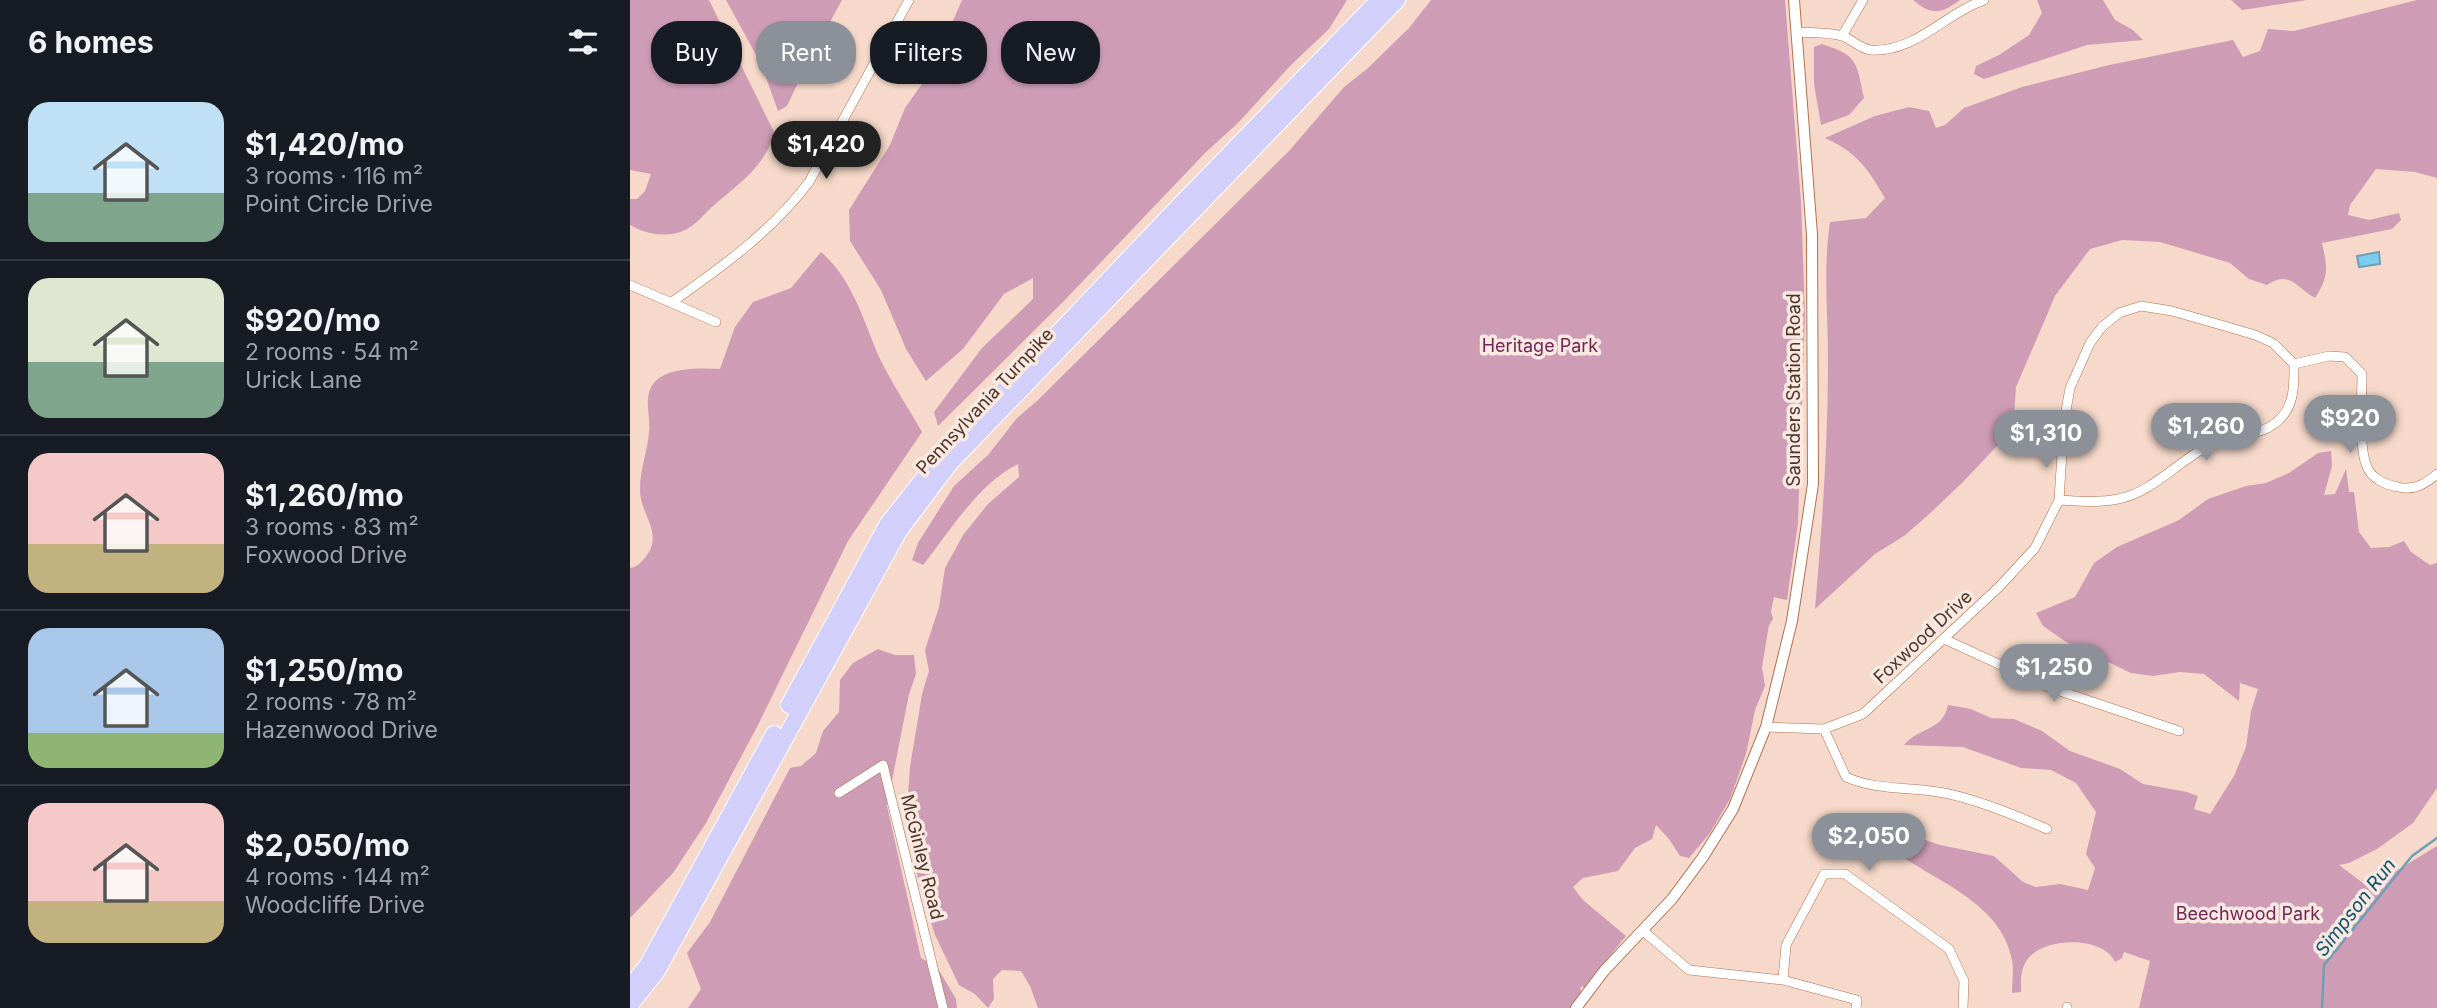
<!DOCTYPE html>
<html lang="en">
<head>
<meta charset="utf-8">
<style>
	body { margin:0; font-family:Inter,sans-serif; background:#20242c; color:#f1f3f6; height:100vh; display:flex; flex-direction:column; font-size:26px; white-space:nowrap }
	* { box-sizing:border-box; margin:0 }
	p { font-size:23px; color:#9ea1a6 }
	.icon { flex:none; width:38px; height:38px; fill:none; stroke:currentColor; stroke-width:2; stroke-linecap:round; stroke-linejoin:round }
	.map { position:relative; flex:1; overflow:hidden }
	.side { display:flex; flex-direction:column; background:#171b24; width:630px }
	.side>* { flex:none }
	.guide { position:absolute; left:21px; top:21px; width:665px; height:63px; display:flex; gap:14px }
	.price { position:absolute; translate:-50% -60px; padding:0 16px; border-radius:24px; background:#8c9099; color:#fff; font-size:23px; line-height:46px; filter:drop-shadow(0 2px 4px #0008) }
	.price::after { content:''; position:absolute; left:50%; top:42px; width:21px; height:16px; margin-left:-10px; background:inherit; clip-path:polygon(0 0,100% 0,50% 100%) }
	.price.selected { background:#222; color:#fff }
	ul { padding:0; list-style:none }
	li { display:flex; align-items:center; gap:21px; height:175px; padding:0 28px }
	li+li { border-top:2px solid #363941 }
	li span { display:grid; place-items:center; flex:none; width:196px; height:140px; border-radius:21px; color:#555 }
	li>.icon { margin-inline-start:auto }
	span .icon { width:84px; height:84px; fill:#fffc; stroke-width:1 }
	li b { font-size:30px }
	h2 { display:flex; justify-content:space-between; align-items:center; height:84px; padding:0 28px; font-size:30px }
	.tag { padding:0 24px; border-radius:28px; background:#171b24; box-shadow:0 2px 5px #0004; font-size:24px; line-height:63px }
	.tag.selected { background:#8c9099; color:#fff }
	main { display:flex; flex:1; min-height:0 }
	.map>svg:first-child { display:block }
	.green { fill:#ce9db5 }
	.water { fill:#7ccdf1; stroke:#6f9fb4; stroke-width:2 }
	.lines { fill:none; stroke-linecap:round; stroke-linejoin:round }
	.stream { stroke:#6f9fb4; stroke-width:2.5 }
	.minor-casing { stroke:#b2714f; stroke-width:10 }
	.tertiary-casing { stroke:#b2714f; stroke-width:12 }
	.motorway-casing { stroke:#fff; stroke-width:18 }
	.minor { stroke:#fff; stroke-width:9 }
	.tertiary { stroke:#fff; stroke-width:10 }
	.motorway { stroke:#d2cffa; stroke-width:16 }
	.labels { text-anchor:middle; stroke-width:7; stroke-linejoin:round; paint-order:stroke }
	.park-label { font-size:18px; fill:#752454; stroke:#f8e9e2 }
	.street-label { font-size:18px; fill:#503324; stroke:#f8e9e2 }
	.water-label { font-size:19px; font-style:italic; fill:#0f536b; stroke:#f8e9e2 }
</style>
</head>
<body>
<main>
<section class="side">
<h2>6 homes<svg class="icon" aria-label="filters" viewBox="0 0 24 24"><path d="M4 7h16M4 17h16"/><circle cx="9" cy="7" r="2"/><circle cx="15" cy="17" r="2"/></svg></h2>
<ul>
<li><span style="background:linear-gradient(#bfe0f5 65%,#7fa58c 0)"><svg class="icon" aria-label="home" viewBox="0 0 24 24"><path d="M3 11l9-7 9 7M6 9v11h12V9"/></svg></span><div><b>$1,420/mo</b><p>3 rooms · 116 m²</p><p>Point Circle Drive</p></div></li>
<li><span style="background:linear-gradient(#dfe7d0 60%,#7fa58c 0)"><svg class="icon" aria-label="home" viewBox="0 0 24 24"><path d="M3 11l9-7 9 7M6 9v11h12V9"/></svg></span><div><b>$920/mo</b><p>2 rooms · 54 m²</p><p>Urick Lane</p></div></li>
<li><span style="background:linear-gradient(#f6c9c9 65%,#c2b280 0)"><svg class="icon" aria-label="home" viewBox="0 0 24 24"><path d="M3 11l9-7 9 7M6 9v11h12V9"/></svg></span><div><b>$1,260/mo</b><p>3 rooms · 83 m²</p><p>Foxwood Drive</p></div></li>
<li><span style="background:linear-gradient(#a9c7e8 75%,#8fb573 0)"><svg class="icon" aria-label="home" viewBox="0 0 24 24"><path d="M3 11l9-7 9 7M6 9v11h12V9"/></svg></span><div><b>$1,250/mo</b><p>2 rooms · 78 m²</p><p>Hazenwood Drive</p></div></li>
<li><span style="background:linear-gradient(#f6c9c9 70%,#c2b280 0)"><svg class="icon" aria-label="home" viewBox="0 0 24 24"><path d="M3 11l9-7 9 7M6 9v11h12V9"/></svg></span><div><b>$2,050/mo</b><p>4 rooms · 144 m²</p><p>Woodcliffe Drive</p></div></li>
</ul>
</section>
<div class="map">
<svg width="1807" height="1008" viewBox="0 0 1807 1008">
	<rect width="100%" height="100%" fill="#f6d9ca"/>
	<path class="green" d="M0,0h79l65,132c-7,34 -38,53 -62,75 -9,8 -17,19 -29,24 -17,7 -38,3 -53,-6v-26h7l8,-8 6,-17 -21,-4z
		M96,0h116l-35,64 -20,42 -9,5 -17,-47z
		M332,0h385l-18,29 -39,37 -52,57 -32,29 -143,150 -125,124 -4,-14 48,-64 51,-49v-21l-29,16 -41,55 -37,32 -20,-32 -25,-59 -31,-49 -1,-31 41,-65 15,-37 26,-37z
		M801,0h354l16,202 4,114 -7,207 -11,77 -13,-3 -3,14 2,8 -4,6 -7,42 3,19 -10,24 -9,44 -16,45 -20,34 -21,25 -9,-2 -11,-17 -13,-14 -4,14 -17,9 -17,23 -35,7 -10,9 10,13 43,36 -42,52 -2,-2 -2,3 2,2 -11,17h-533l-8,-22 -9,-15 -19,-1 -9,9 1,20 -6,9 -13,-14 -16,-9 -24,-50 -15,-48 -14,-64 4,-56 12,-73 7,-23 -4,-21 14,-43 6,-39 18,-33 25,-31 31,-27 -1,-13c-41,21 -67,66 -95,101l-11,-5 6,-17 36,-57 34,-31 29,-37 21,-18 251,-249 55,-64 24,-19 41,-40z
		M1283,0h47c-19,14 -28,16 -47,0z
		M1407,0h66l12,20 18,10 10,10 -56,5 -103,34 -10,-5 2,-8 23,-11 30,-20 13,-22z
		M1601,0h76l-65,10z
		M1787,0h20v178l-22,-6 -39,-3 -26,36 -2,10 21,5 30,-7 2,7 -9,9 -70,14c5,24 8,32 -7,55 -20,-11 -24,-28 -48,-13l-18,-6 -19,-16 -70,-21 -38,-2 -32,9 -35,47 -11,26 -28,65 -3,42 -51,54 -35,33 -23,20 -29,18 -60,55c7,-83 13,-165 13,-248 0,-47 -5,-93 2,-139l36,-4 19,-20c-18,-30 -27,-45 -60,-60l50,-22 34,-9 20,4 7,17 9,-3 19,-17 58,-21 87,-22 124,-25 10,17 17,-6 8,-22 26,2z
		M1192,44c37,12 34,18 42,54l-15,17 -28,10 -7,-41v-37z
		M191,252c33,28 43,72 60,109 12,24 28,48 41,71l-74,109 -89,182 -53,100 -33,50 -43,45v-350c7,-1 8,-3 13,-8 24,-26 -4,-45 -3,-71 0,-20 8,-39 9,-58 1,-11 -2,-22 -1,-33 3,-32 48,-30 72,-29l15,-42 18,-25 38,-14z
		M1701,451l1,15 -8,29 11,-1 11,-25 3,23h5l5,40 12,16 18,-1 15,-6 7,11 19,13 7,-2v225l-24,35 -36,26 -28,14 -10,2 36,27 11,-15 51,-31v162h-298l11,-47 -26,-9 -2,6 -7,4c-12,-27 -73,-25 -88,-2 -7,10 -6,21 -6,32l-9,1c0,-11 2,-23 0,-33 -11,-60 -82,-80 -123,-113l10,-16 41,14 54,11 29,26 13,5 24,-3 28,6 7,-22 -9,-14 10,-42 -20,-29 -25,-13 -30,-2 -58,-21 -59,-2c15,-18 39,-14 44,-40l23,4 20,9 23,1 28,12 28,20 50,18 23,15 44,8 11,4 -4,13 16,5 24,-38 12,-29 5,-36 7,-22 -18,-6 -1,18 -35,-27 -24,-2 -27,4 -22,-3 -65,-31 -23,-16 -7,-13 39,-16 19,-34 23,-16 62,-27 29,-21 38,-13 20,-3 23,-10 29,-20z
		M248,649l17,6h19l2,19 -7,20 -22,112 34,152 16,9 19,32 1,9h-269l13,-19 -14,-36 23,-31 80,-154 11,-2 15,-13 7,-22 16,-19 1,-32 13,-17z"/>
	<path class="water" d="M1749,252l1,12 -21,3 -2,-11z"/>
	<g class="lines">
		<path class="stream" d="M1692,1008l2,-43 88,-109 25,-18"/>
		<defs>
			<path id="minor" d="M1168,32c14,1 30,0 44,4 10,3 18,13 29,14 44,3 75,-37 113,-50
				M1212,36l21,-36
				M0,285l86,37
				M42,302c50,-35 100,-71 137,-120l100,-182
				M1664,364l35,-8 16,1 17,17c0,24 -4,72 5,93 5,12 19,18 31,20 16,4 27,-3 39,-13
				M1314,639l107,49 128,43
				M1136,727l58,2 39,-15 137,-128 35,-38 24,-48 5,-78 6,-34 20,-45 12,-16 17,-14 22,-7 31,5 56,16 27,8 18,8 21,21c0,19 1,40 -14,55 -17,17 -39,14 -60,22 -37,13 -64,51 -102,58 -19,4 -39,2 -59,1
				M1194,729l22,48c29,13 61,10 92,15 34,5 77,23 109,37
				M209,793l44,-28 60,243
				M1012,930l47,40 94,10 74,20 -1,8
				M1153,980l3,-35 38,-71h21l104,75 15,32 -1,27
				M1437,1007v1"/>
			<path id="tertiary" d="M946,1008l28,-37 68,-72 31,-42 30,-48 33,-82 26,-106 21,-137 -1,-249 -18,-235"/>
			<path id="motorway" d="M159,705l98,-180 55,-70 236,-248 201,-207
				M0,987l17,-21 127,-232
				M0,1005l27,-34 242,-440 51,-68 447,-463"/>
		</defs>
		<use href="#minor" class="minor-casing"/>
		<use href="#tertiary" class="tertiary-casing"/>
		<use href="#motorway" class="motorway-casing"/>
		<use href="#minor" class="minor"/>
		<use href="#tertiary" class="tertiary"/>
		<use href="#motorway" class="motorway"/>
	</g>
	<g class="labels">
		<g class="park-label">
			<text x="910" y="352">Heritage Park</text>
			<text x="1618" y="920">Beechwood Park</text>
		</g>
		<g class="street-label">
			<text transform="translate(1164 390) rotate(-90)" y="6">Saunders Station Road</text>
			<text transform="translate(355 401) rotate(-47)" y="6">Pennsylvania Turnpike</text>
			<text transform="translate(1293 637) rotate(-43)" y="6">Foxwood Drive</text>
			<text transform="translate(292 857) rotate(76)" y="6">McGinley Road</text>
		</g>
		<g class="water-label">
			<text transform="translate(1725 907) rotate(-52)" y="7">Simpson Run</text>
		</g>
	</g>
</svg>
<b class="price selected" style="left:196px;top:181px">$1,420</b>
<b class="price" style="left:1720px;top:455px">$920</b>
<b class="price" style="left:1576px;top:463px">$1,260</b>
<b class="price" style="left:1416px;top:470px">$1,310</b>
<b class="price" style="left:1424px;top:704px">$1,250</b>
<b class="price" style="left:1239px;top:873px">$2,050</b>
<div class="guide">
<a class="tag">Buy</a>
<a class="tag selected">Rent</a>
<a class="tag">Filters</a>
<a class="tag">New</a>
</div>
</div>
</main>
</body>
</html>
